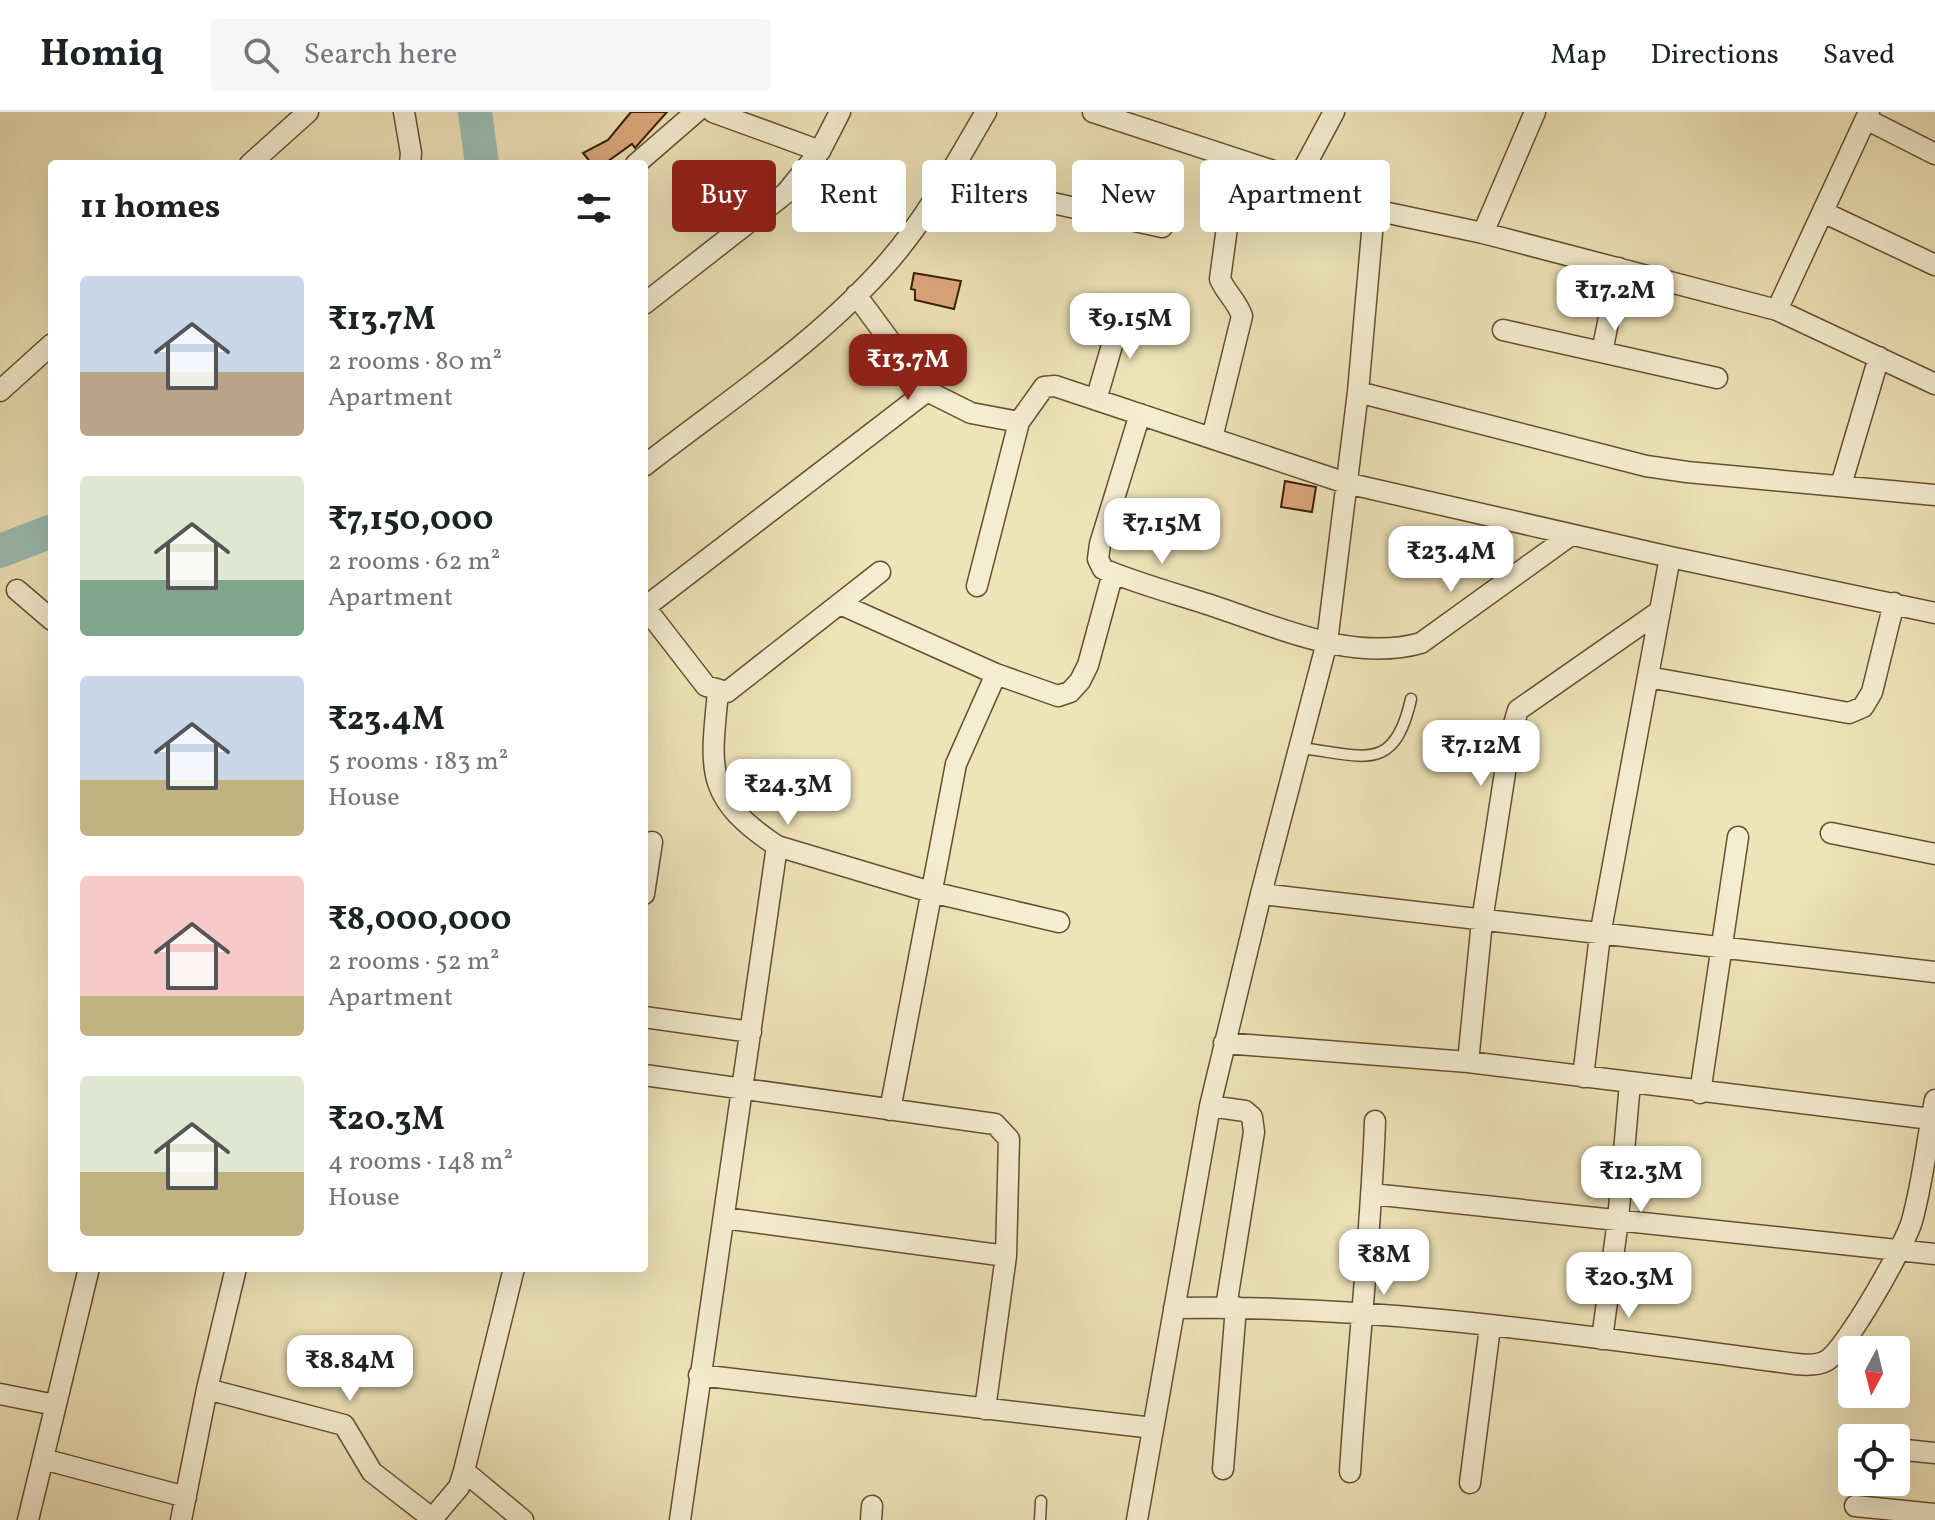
<!DOCTYPE html>
<html lang="en">
<head>
<meta charset="utf-8">
<style>
	body { margin:0; font-family:Vollkorn,serif; background:#f6f6f6; color:#202124; height:100vh; display:flex; flex-direction:column; font-size:30px; white-space:nowrap }
	* { box-sizing:border-box; margin:0 }
	p { font-size:26px; color:#757577 }
	.icon { flex:none; width:44px; height:44px; fill:none; stroke:currentColor; stroke-width:2; stroke-linecap:round; stroke-linejoin:round }
	.map { position:relative; flex:1; overflow:hidden }
	.side { position:absolute; left:48px; top:48px; width:600px; height:1112px; display:flex; flex-direction:column; background:#fff; border-radius:8px; box-shadow:0 8px 32px #0002 }
	.side>* { flex:none }
	.guide { position:absolute; left:672px; top:48px; width:760px; height:72px; display:flex; gap:16px }
	.needle { width:52px; rotate:187deg }
	.tools { position:absolute; left:1838px; top:1224px; display:grid; gap:16px }
	.tools a { display:grid; place-items:center; width:72px; height:72px; border-radius:8px; background:#fff; box-shadow:0 8px 32px #0002; font-size:40px }
	.price { position:absolute; translate:-50% -68px; padding:0 18px; border-radius:16px; background:#fff; color:#222; font-size:26px; line-height:52px; filter:drop-shadow(0 2px 4px #0008) }
	.price::after { content:''; position:absolute; left:50%; top:48px; width:24px; height:18px; margin-left:-12px; background:inherit; clip-path:polygon(0 0,100% 0,50% 100%) }
	.price.on { background:#8f2418; color:#fff }
	ul { padding:0; list-style:none }
	li { display:flex; align-items:center; gap:24px; height:200px; padding:0 32px }
	li span { display:grid; place-items:center; flex:none; width:224px; height:160px; border-radius:8px; color:#555 }
	li>.icon { margin-inline-start:auto }
	span .icon { width:96px; height:96px; fill:#fffc; stroke-width:1 }
	li b { font-size:34px }
	h2 { display:flex; justify-content:space-between; align-items:center; height:96px; padding:0 32px; font-size:34px }
	.tag { padding:0 28px; border-radius:8px; background:#fff; box-shadow:0 8px 32px #0002; font-size:28px; line-height:72px }
	.tag.on { background:#8f2418; color:#fff }
	header { display:flex; align-items:center; gap:48px; box-sizing:border-box; height:112px; padding:0 40px; background:#fff; border-bottom:2px solid #e0e0e0 }
	header strong { font-size:38px }
	nav { display:flex; gap:44px; margin-inline-start:auto; font-size:28px }
	.search { width:560px; height:72px; background:#f6f6f6; display:flex; align-items:center; gap:20px; box-sizing:border-box; padding:0 28px; border-radius:8px; color:#757577; font-size:30px }
	.map>svg:first-child { display:block }
	.lines { fill:none; stroke-linecap:round; stroke-linejoin:round }
	.river { stroke:#9abdb4; stroke-width:34 }
	.building { fill:#dea77d; stroke:#371f03; stroke-width:2 }
	.lane-casing { stroke:#655030; stroke-width:13 }
	.street-casing { stroke:#655030; stroke-width:23 }
	.lane { stroke:#f5edd1; stroke-width:10 }
	.street { stroke:#f5edd1; stroke-width:20 }
</style>
</head>
<body>
<header>
<strong>Homiq</strong>
<div class="search"><svg class="icon" aria-label="search" viewBox="0 0 24 24"><circle cx="10" cy="10" r="6"/><path d="M15 15l6 6"/></svg>Search here</div>
<nav><a>Map</a><a>Directions</a><a>Saved</a></nav>
</header>
<div class="map">
<svg width="1935" height="1408" viewBox="0 0 1935 1408">
	<rect width="100%" height="100%" fill="#efe3b8"/>
	<filter id="stains"><feTurbulence type="fractalNoise" baseFrequency=".0025" numOctaves="4"/><feColorMatrix values="0 0 0 0 .2 0 0 0 0 .09 0 0 0 0 .02 0 0 0 .5 -.17"/></filter>
	<radialGradient id="worn" r=".72"><stop offset=".6" stop-color="#630" stop-opacity="0"/><stop offset="1" stop-color="#630" stop-opacity=".3"/></radialGradient>
	<g class="lines">
		<path class="river" d="M475,0l7,52
			M0,439l52,-20"/>
	</g>
	<path class="building" d="M631,0h36l-32,36 -3,-4 -28,20h-12l-9,-11 25,-13z
		M914,161l47,8 -7,28 -39,-9v-10l-4,-1z
		M1285,369l31,6 -4,25 -31,-5z"/>
	<g class="lines">
		<defs>
			<path id="lane" d="M1300,636c63,7 94,27 111,-49
				M1040,1408l1,-19"/>
			<path id="street" d="M404,0l7,41 -1,11
				M713,0l107,39
				M1093,0l205,67 76,31 109,23 294,77 158,74
				M1866,7l69,35
				M250,52l58,-52
				M636,52l60,-52
				M955,53l61,30 146,32
				M1298,67l36,-67
				M1823,100l112,53
				M1483,121l52,-121
				M856,183l71,96 44,22 48,9
				M644,192l142,-111 34,-42 20,-39
				M1777,198l92,-198
				M1503,218l214,48
				M1602,240l17,-84
				M0,279l52,-47
				M1358,280l288,74 41,6 248,23
				M1096,288l26,-89
				M1140,302l-40,130 -2,15 5,10c33,14 70,24 104,35 66,21 144,59 214,39l150,-108
				M1212,326l30,-122c-5,-15 -16,-23 -22,-37l16,-118
				M644,354c83,-65 176,-125 245,-205 39,-45 67,-98 97,-149
				M1841,373l38,-128
				M977,474l42,-164 25,-35 11,-1 291,97 324,74 265,56
				M17,478l35,30
				M840,492l156,70 62,22 12,-4 10,-11 8,-16 25,-92
				M644,494l62,80 21,6 153,-120
				M644,496l283,-217
				M1648,565l201,36 14,-6 9,-15 22,-89
				M718,580c-8,80 -13,106 59,154l154,46 128,30
				M1831,721l104,21
				M644,782l8,-52
				M1261,782l674,78
				M644,905l107,15
				M1224,931l244,19 463,57
				M1468,950l14,-141 29,-187 7,-24 142,-99
				M644,963l351,49 14,15 -3,117 -21,153
				M1583,965l17,-142 70,-378
				M1700,981l38,-256
				M1210,994l35,5 7,6 2,15 -28,175
				M890,998l66,-346 40,-90
				M1372,1082l563,60
				M724,1106l282,38
				M1174,1196c207,-4 416,29 622,56 9,1 21,2 30,-3 20,-11 79,-116 86,-140 11,-40 15,-81 23,-121
				M1602,1227l16,-119 12,-137
				M699,1263l454,53
				M207,1277l137,36 28,47 62,48
				M0,1282l55,11
				M1896,1337l39,4
				M43,1347l143,38
				M1223,1357l13,-162
				M464,1359l59,49
				M1350,1360c7,-117 21,-234 25,-351
				M1470,1371l20,-156
				M1855,1394l80,8
				M432,1407l27,-32 5,-16 50,-203
				M28,1408l61,-252
				M181,1408l26,-131 29,-121
				M680,1408l97,-674
				M871,1408l1,-14
				M1137,1408l73,-414 51,-212 66,-252 31,-250 16,-182"/>
		</defs>
		<use href="#lane" class="lane-casing"/>
		<use href="#street" class="street-casing"/>
		<use href="#lane" class="lane"/>
		<use href="#street" class="street"/>
	</g>
	<rect width="100%" height="100%" filter="url(#stains)"/>
	<rect width="100%" height="100%" fill="url(#worn)"/>
</svg>
<div class="tools">
<a><svg class="needle" viewBox="-14 -14 28 28"><path d="M0-13l5 13h-10z" fill="#e53935"/><path d="M0 13l5-13h-10z" fill="#757577"/></svg></a>
<a><svg class="icon" aria-label="locate" viewBox="0 0 24 24"><circle cx="12" cy="12" r="6"/><path d="M12 2v4M12 18v4M2 12h4M18 12h4"/></svg></a>
</div>
<b class="price" style="left:1615px;top:221px">₹17.2M</b>
<b class="price" style="left:1130px;top:249px">₹9.15M</b>
<b class="price on" style="left:908px;top:290px">₹13.7M</b>
<b class="price" style="left:1162px;top:454px">₹7.15M</b>
<b class="price" style="left:1451px;top:482px">₹23.4M</b>
<b class="price" style="left:1481px;top:676px">₹7.12M</b>
<b class="price" style="left:788px;top:715px">₹24.3M</b>
<b class="price" style="left:1641px;top:1102px">₹12.3M</b>
<b class="price" style="left:1384px;top:1185px">₹8M</b>
<b class="price" style="left:1629px;top:1208px">₹20.3M</b>
<b class="price" style="left:350px;top:1291px">₹8.84M</b>
<div class="guide">
<a class="tag on">Buy</a>
<a class="tag">Rent</a>
<a class="tag">Filters</a>
<a class="tag">New</a>
<a class="tag">Apartment</a>
</div>
<section class="side">
<h2>11 homes<svg class="icon" aria-label="filters" viewBox="0 0 24 24"><path d="M4 7h16M4 17h16"/><circle cx="9" cy="7" r="2"/><circle cx="15" cy="17" r="2"/></svg></h2>
<ul>
<li><span style="background:linear-gradient(#c9d6e8 60%,#b9a48a 0)"><svg class="icon" aria-label="home" viewBox="0 0 24 24"><path d="M3 11l9-7 9 7M6 9v11h12V9"/></svg></span><div><b>₹13.7M</b><p>2 rooms · 80 m²</p><p>Apartment</p></div></li>
<li><span style="background:linear-gradient(#dfe7d0 65%,#7fa58c 0)"><svg class="icon" aria-label="home" viewBox="0 0 24 24"><path d="M3 11l9-7 9 7M6 9v11h12V9"/></svg></span><div><b>₹7,150,000</b><p>2 rooms · 62 m²</p><p>Apartment</p></div></li>
<li><span style="background:linear-gradient(#c9d6e8 65%,#c2b280 0)"><svg class="icon" aria-label="home" viewBox="0 0 24 24"><path d="M3 11l9-7 9 7M6 9v11h12V9"/></svg></span><div><b>₹23.4M</b><p>5 rooms · 183 m²</p><p>House</p></div></li>
<li><span style="background:linear-gradient(#f6c9c9 75%,#c2b280 0)"><svg class="icon" aria-label="home" viewBox="0 0 24 24"><path d="M3 11l9-7 9 7M6 9v11h12V9"/></svg></span><div><b>₹8,000,000</b><p>2 rooms · 52 m²</p><p>Apartment</p></div></li>
<li><span style="background:linear-gradient(#dfe7d0 60%,#c2b280 0)"><svg class="icon" aria-label="home" viewBox="0 0 24 24"><path d="M3 11l9-7 9 7M6 9v11h12V9"/></svg></span><div><b>₹20.3M</b><p>4 rooms · 148 m²</p><p>House</p></div></li>
</ul>
</section>
</div>
</body>
</html>
